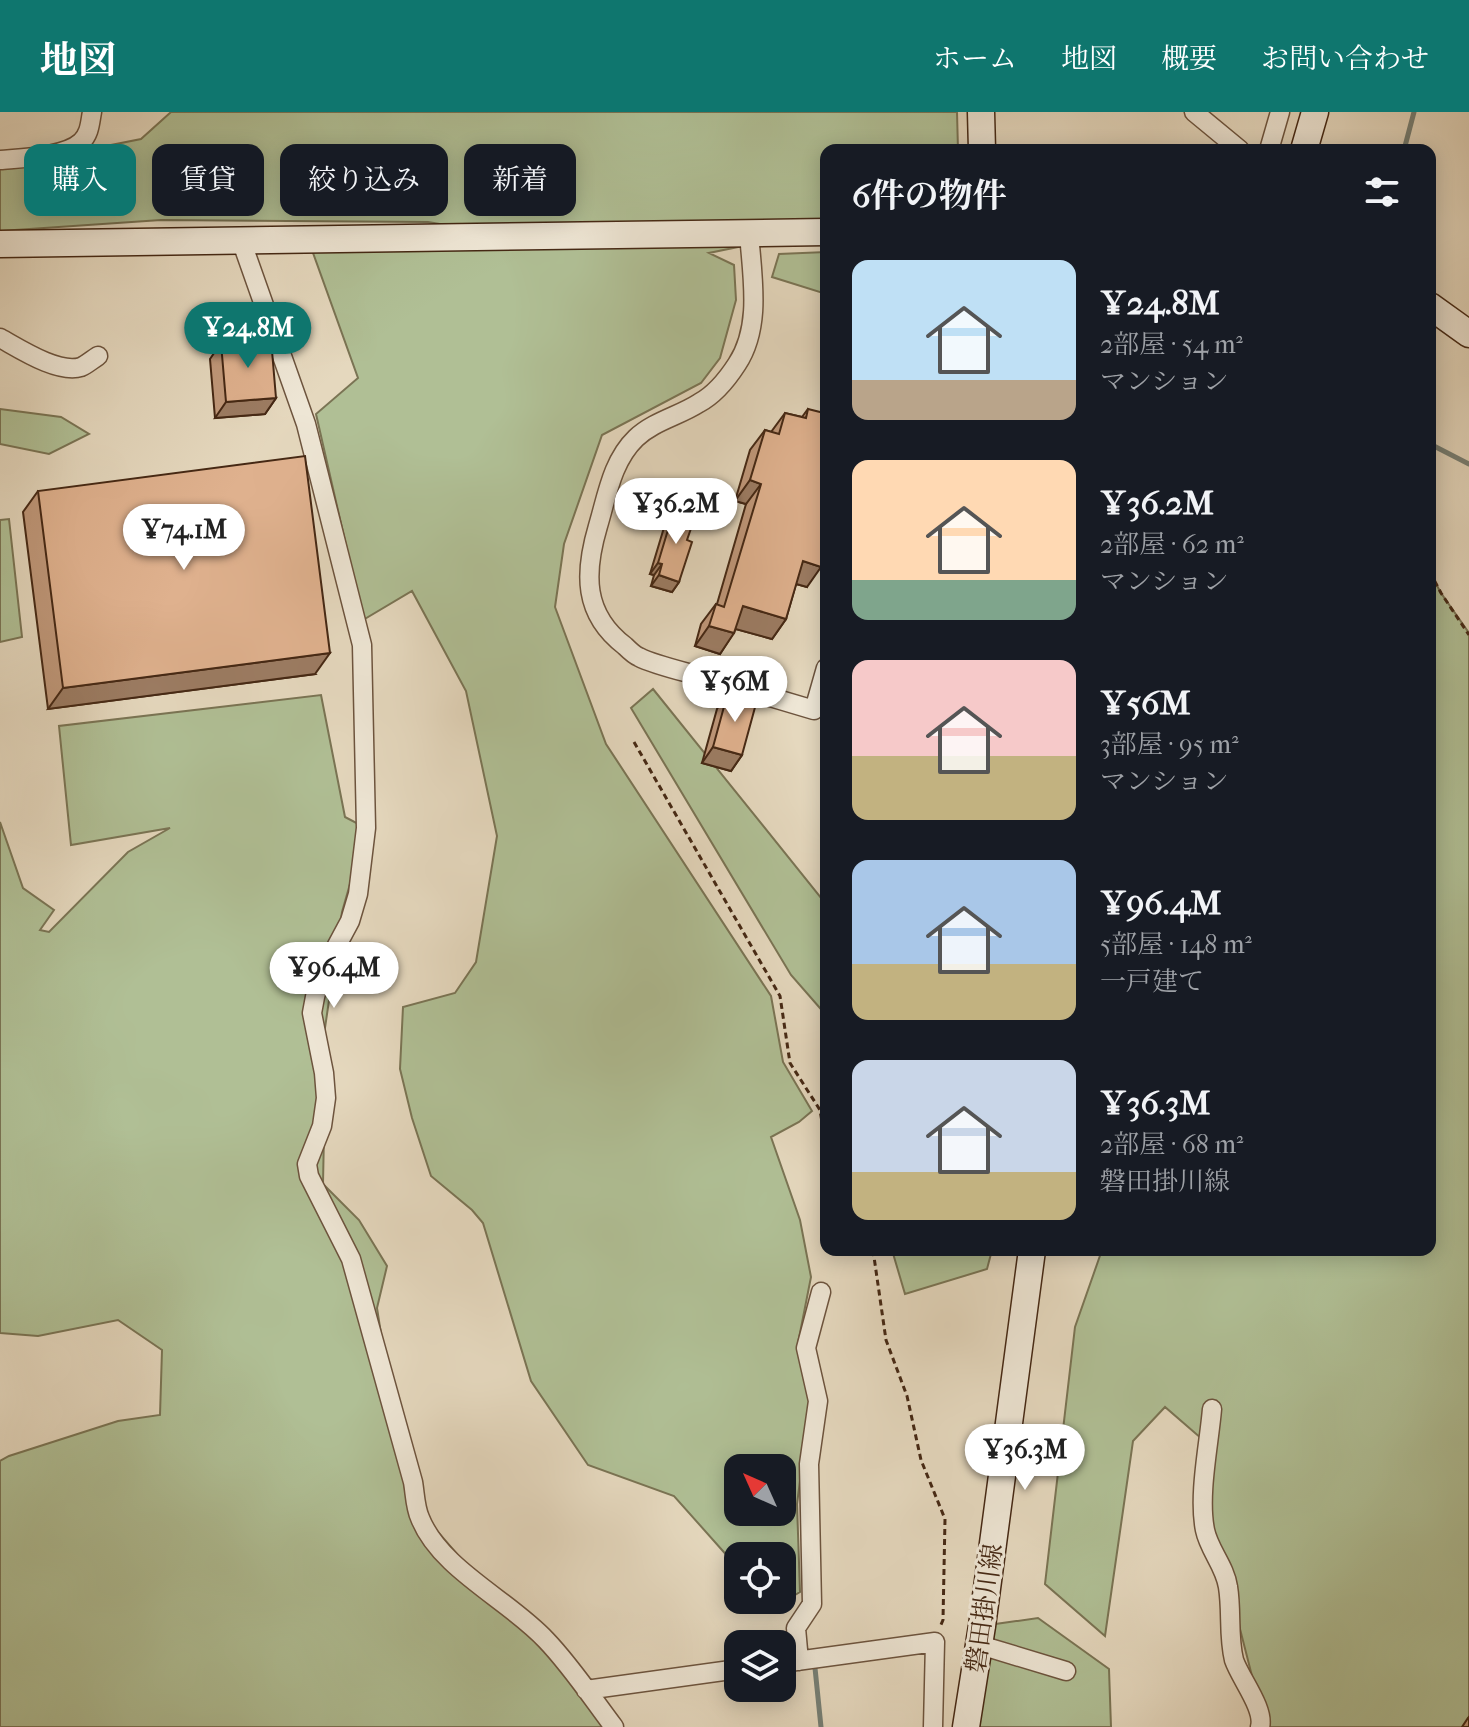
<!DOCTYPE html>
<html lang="ja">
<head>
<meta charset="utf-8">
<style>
	body { margin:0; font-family:"IM FELL French Canon","Noto Serif JP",serif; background:#20242c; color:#f1f3f6; height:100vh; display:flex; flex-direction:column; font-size:30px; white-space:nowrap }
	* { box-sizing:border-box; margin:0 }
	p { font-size:26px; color:#9ea1a6 }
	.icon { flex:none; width:44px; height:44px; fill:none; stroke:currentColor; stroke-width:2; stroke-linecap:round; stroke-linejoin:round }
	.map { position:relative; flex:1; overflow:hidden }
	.drawer { position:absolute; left:820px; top:32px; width:616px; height:1112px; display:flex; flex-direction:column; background:#171b24; border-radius:16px; box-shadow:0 4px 20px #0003 }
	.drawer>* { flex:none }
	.hud { position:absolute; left:24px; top:32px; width:676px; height:72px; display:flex; gap:16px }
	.needle { width:52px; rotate:315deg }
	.fabs { position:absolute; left:724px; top:1342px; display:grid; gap:16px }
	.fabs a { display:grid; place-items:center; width:72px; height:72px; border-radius:16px; background:#171b24; box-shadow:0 4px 20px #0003; font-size:40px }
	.price { position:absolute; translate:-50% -68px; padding:0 18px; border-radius:28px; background:#fff; color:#222; font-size:26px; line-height:52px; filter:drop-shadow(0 2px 4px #0008) }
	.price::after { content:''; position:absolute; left:50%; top:48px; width:24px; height:18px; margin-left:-12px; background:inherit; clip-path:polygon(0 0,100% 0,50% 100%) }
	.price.on { background:#0f766e; color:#fff }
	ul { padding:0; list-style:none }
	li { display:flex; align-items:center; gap:24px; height:200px; padding:0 32px }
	li span { display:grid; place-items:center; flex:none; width:224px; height:160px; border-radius:16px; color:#555 }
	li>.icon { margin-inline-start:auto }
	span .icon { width:96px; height:96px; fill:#fffc; stroke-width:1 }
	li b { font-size:34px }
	h2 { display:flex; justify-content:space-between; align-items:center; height:96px; padding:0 32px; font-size:34px }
	.chip { padding:0 28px; border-radius:16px; background:#171b24; box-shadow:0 4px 20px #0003; font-size:28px; line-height:72px }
	.chip.on { background:#0f766e; color:#fff }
	header { display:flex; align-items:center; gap:48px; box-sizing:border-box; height:112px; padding:0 40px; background:#0f766e; color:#fff }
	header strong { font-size:38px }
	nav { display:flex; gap:44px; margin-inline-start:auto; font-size:28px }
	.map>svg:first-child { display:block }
	.green { fill:#b0bf95; stroke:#7a7454; stroke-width:2; fill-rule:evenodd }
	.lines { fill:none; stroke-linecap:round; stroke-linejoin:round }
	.stream { stroke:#767f75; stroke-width:5 }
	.street-casing { stroke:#6d543e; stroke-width:21 }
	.secondary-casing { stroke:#452814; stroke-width:29 }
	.path { stroke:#452814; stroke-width:3; stroke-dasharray:6 4; stroke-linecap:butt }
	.street { stroke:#eee6d5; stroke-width:18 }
	.secondary { stroke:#eee6d5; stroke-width:26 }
	.wall { fill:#c0987a; stroke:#452814; stroke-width:2 }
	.shaded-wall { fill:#9c7c63; stroke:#452814; stroke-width:2 }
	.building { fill:#dfb18e; stroke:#452814; stroke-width:2 }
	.labels { text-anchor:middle; stroke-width:6; stroke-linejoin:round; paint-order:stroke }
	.street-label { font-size:26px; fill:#452814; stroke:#eee6d5 }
</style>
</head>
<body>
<header>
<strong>地図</strong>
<nav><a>ホーム</a><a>地図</a><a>概要</a><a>お問い合わせ</a></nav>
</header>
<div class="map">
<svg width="1469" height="1615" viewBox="0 0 1469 1615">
	<rect width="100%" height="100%" fill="#e5d8be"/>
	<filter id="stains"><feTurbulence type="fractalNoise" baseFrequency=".0025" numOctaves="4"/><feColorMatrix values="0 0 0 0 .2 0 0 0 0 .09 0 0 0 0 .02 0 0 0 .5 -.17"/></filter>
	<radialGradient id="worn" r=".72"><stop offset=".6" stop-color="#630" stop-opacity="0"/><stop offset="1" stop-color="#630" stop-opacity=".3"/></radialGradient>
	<path class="green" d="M171,0h786l1,38h-132v79l-117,24 25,12 2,35 -16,58 -19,25 -99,52 -38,109 -9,63 51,137 165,252 12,66 29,49 -13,11 -28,15 29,83 11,57 -13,66 12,61 -13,100 3,88 -22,13 -6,-5h10v-44h-44v12l-64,-72 -86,-31 -57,-84 -48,-158 -11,-13 -41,-34 -19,-58 -12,-49 3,-62 52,-14 21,-31 21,-126 -31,-145 -54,-100 -49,29 -47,-206 42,-36 -50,-139 197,-4 -77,-13 -267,-2 -161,11v-64l141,-28zM738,1356h44v44h-44z
		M826,140v42l-54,-17 7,-23z
		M0,297l61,8 28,17 -40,20 -49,-10z
		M9,407l13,118 -22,5v-122z
		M1430,461l11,20 28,40v1094h-204l-39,-153 -30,-70 13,-59 -44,-38 -32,34 -28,195 -60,-52 30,-257 27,-77h328z
		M653,577l173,215v111l-35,-40 -160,-267z
		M321,583l24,122 21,11 -24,84 -21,143 4,28 -2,101 36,36 28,46 -10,42 29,187 83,96 81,79 36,57h-606v-266l9,-5 109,-35 42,-6 2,-65 -44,-30 -80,16 -38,-3v-511l23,66 31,22 -14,20 9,2 79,-80 42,-24 -99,17 -12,-119z
		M892,1138h100l-5,19 -82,25z
		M1038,1506l71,51 2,58h-148l19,-101z"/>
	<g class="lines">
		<path class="stream" d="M1404,38l10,-38
			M1430,332l39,20
			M815,1556l6,59"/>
		<defs>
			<path id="street" d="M1194,0l46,38
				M1269,38l11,-38
				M0,48c22,-2 65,-3 81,-18 9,-8 9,-20 11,-30
				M749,121c3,43 13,93 -12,131 -9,14 -23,31 -38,39 -20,13 -45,18 -63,35 -24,23 -29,58 -38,88 -14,47 -15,88 27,120 4,4 9,9 14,11 15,8 47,15 64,20 37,11 74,22 111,33l12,-42
				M241,128l65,184 56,221 4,183 -8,66 -8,27 -30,56 -5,20 -3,16 12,60 2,25 -4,28 -15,38 2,12 42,83 62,223c2,11 2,25 7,36 20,51 89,82 126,122 25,26 46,58 68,87
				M0,226c20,11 58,36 81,29 5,-2 12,-8 17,-11
				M1212,1297c-3,36 -14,86 -7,121 4,20 20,36 23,57 4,24 0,49 6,73 6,18 31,49 26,67
				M980,1533l86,26
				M799,1549l-3,-33 16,-24 -3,-140 9,-63 -12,-53 15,-56
				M782,1551l153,-21 -2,85
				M586,1578l152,-21"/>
			<path id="secondary" d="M981,0l1,38
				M1304,38l11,-38
				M0,132l826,-12
				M1430,194l39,28
				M966,1615l16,-101 50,-376"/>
		</defs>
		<use href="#street" class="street-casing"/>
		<use href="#secondary" class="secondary-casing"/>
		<path class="path" d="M1430,460l11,21 28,42
			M634,630l146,254 10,67 30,47 6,36
			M873,1138l13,90 21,56 14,64 24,59 -2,101 -3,7"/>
		<use href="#street" class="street"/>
		<use href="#secondary" class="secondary"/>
	</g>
	<path class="wall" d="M221,231l55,55 -11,16 -50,4 -5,-59z
		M808,297l14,10 -15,168 -11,-3 -10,35 -14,20 -36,-10 -16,25 -25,-8 6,-22 15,-20h1l29,-100 -11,-3 15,-51 15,-20 6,2 14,-19 17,4z
		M38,379l277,183 -267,35 -25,-197z
		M674,398l13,30 -8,42 -7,10 -21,-6 3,-11 -4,-1 16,-53z
		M728,580l14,63 -11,16 -29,-8 15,-54z
		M1469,1605v10h-7l6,-9z"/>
	<path class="shaded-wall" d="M276,286l-11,16 -50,4 11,-16z
		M750,368l11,4 -15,20 -11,-3z
		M803,449l18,6 -14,20 -18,-5z
		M658,451l4,1 -8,11 -4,-1z
		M659,463l20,7 -7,10 -21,-6z
		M743,494l43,13 -14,20 -44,-12z
		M709,514l25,7 -14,21 -25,-8z
		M330,541l-15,21 -267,35 15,-21z
		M713,635l29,8 -11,16 -29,-8z"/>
	<path class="building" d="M271,227l5,59 -50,4 -5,-59z
		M808,297l16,4 -2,6 4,1v131l-5,16 -18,-6 -17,58 -43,-13 -9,27 -25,-7 7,-22 8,3 37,-123 -11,-4 15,-50 14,4 6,-21 21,5z
		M305,344l25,197 -267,35 -25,-197z
		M674,398l21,7 -8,23 5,2 -13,40 -20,-7 3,-11 -4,-1z
		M728,580l29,8 -15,55 -29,-8z"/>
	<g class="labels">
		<g class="street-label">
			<text transform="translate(984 1496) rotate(-82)" y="9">磐田掛川線</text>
		</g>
	</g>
	<rect width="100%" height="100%" filter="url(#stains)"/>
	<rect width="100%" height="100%" fill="url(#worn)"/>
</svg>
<div class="fabs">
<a><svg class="needle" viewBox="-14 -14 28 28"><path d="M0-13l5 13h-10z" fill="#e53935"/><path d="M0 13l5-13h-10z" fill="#9ea1a6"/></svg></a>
<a><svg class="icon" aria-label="locate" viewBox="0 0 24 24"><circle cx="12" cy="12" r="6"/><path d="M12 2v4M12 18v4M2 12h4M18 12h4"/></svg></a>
<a><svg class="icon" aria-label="layers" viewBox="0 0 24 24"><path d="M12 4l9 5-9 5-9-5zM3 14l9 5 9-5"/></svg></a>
</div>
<b class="price on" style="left:248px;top:258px">¥24.8M</b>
<b class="price" style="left:676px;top:434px">¥36.2M</b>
<b class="price" style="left:184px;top:460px">¥74.1M</b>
<b class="price" style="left:735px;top:612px">¥56M</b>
<b class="price" style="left:334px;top:898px">¥96.4M</b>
<b class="price" style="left:1025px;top:1380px">¥36.3M</b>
<div class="hud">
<a class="chip on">購入</a>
<a class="chip">賃貸</a>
<a class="chip">絞り込み</a>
<a class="chip">新着</a>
</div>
<section class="drawer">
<h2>6件の物件<svg class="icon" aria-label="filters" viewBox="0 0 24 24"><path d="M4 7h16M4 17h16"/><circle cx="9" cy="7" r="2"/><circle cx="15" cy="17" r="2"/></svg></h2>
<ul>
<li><span style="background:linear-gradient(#bfe0f5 75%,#b9a48a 0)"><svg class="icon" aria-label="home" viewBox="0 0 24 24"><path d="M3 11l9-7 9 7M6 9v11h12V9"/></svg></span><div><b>¥24.8M</b><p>2部屋 · 54 m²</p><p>マンション</p></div></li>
<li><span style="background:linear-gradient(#ffd9b3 75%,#7fa58c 0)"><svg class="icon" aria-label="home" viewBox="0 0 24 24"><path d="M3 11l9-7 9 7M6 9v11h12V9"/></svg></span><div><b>¥36.2M</b><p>2部屋 · 62 m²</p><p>マンション</p></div></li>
<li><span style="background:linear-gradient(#f6c9c9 60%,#c2b280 0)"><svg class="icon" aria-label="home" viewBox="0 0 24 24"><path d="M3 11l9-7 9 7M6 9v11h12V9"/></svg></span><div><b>¥56M</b><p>3部屋 · 95 m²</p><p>マンション</p></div></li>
<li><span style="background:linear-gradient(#a9c7e8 65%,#c2b280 0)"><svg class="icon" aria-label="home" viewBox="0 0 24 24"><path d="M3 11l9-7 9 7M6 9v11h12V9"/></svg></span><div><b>¥96.4M</b><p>5部屋 · 148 m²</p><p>一戸建て</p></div></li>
<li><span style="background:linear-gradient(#c9d6e8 70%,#c2b280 0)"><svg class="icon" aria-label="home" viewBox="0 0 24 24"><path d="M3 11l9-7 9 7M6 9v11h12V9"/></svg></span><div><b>¥36.3M</b><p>2部屋 · 68 m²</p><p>磐田掛川線</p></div></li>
</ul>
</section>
</div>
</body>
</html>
